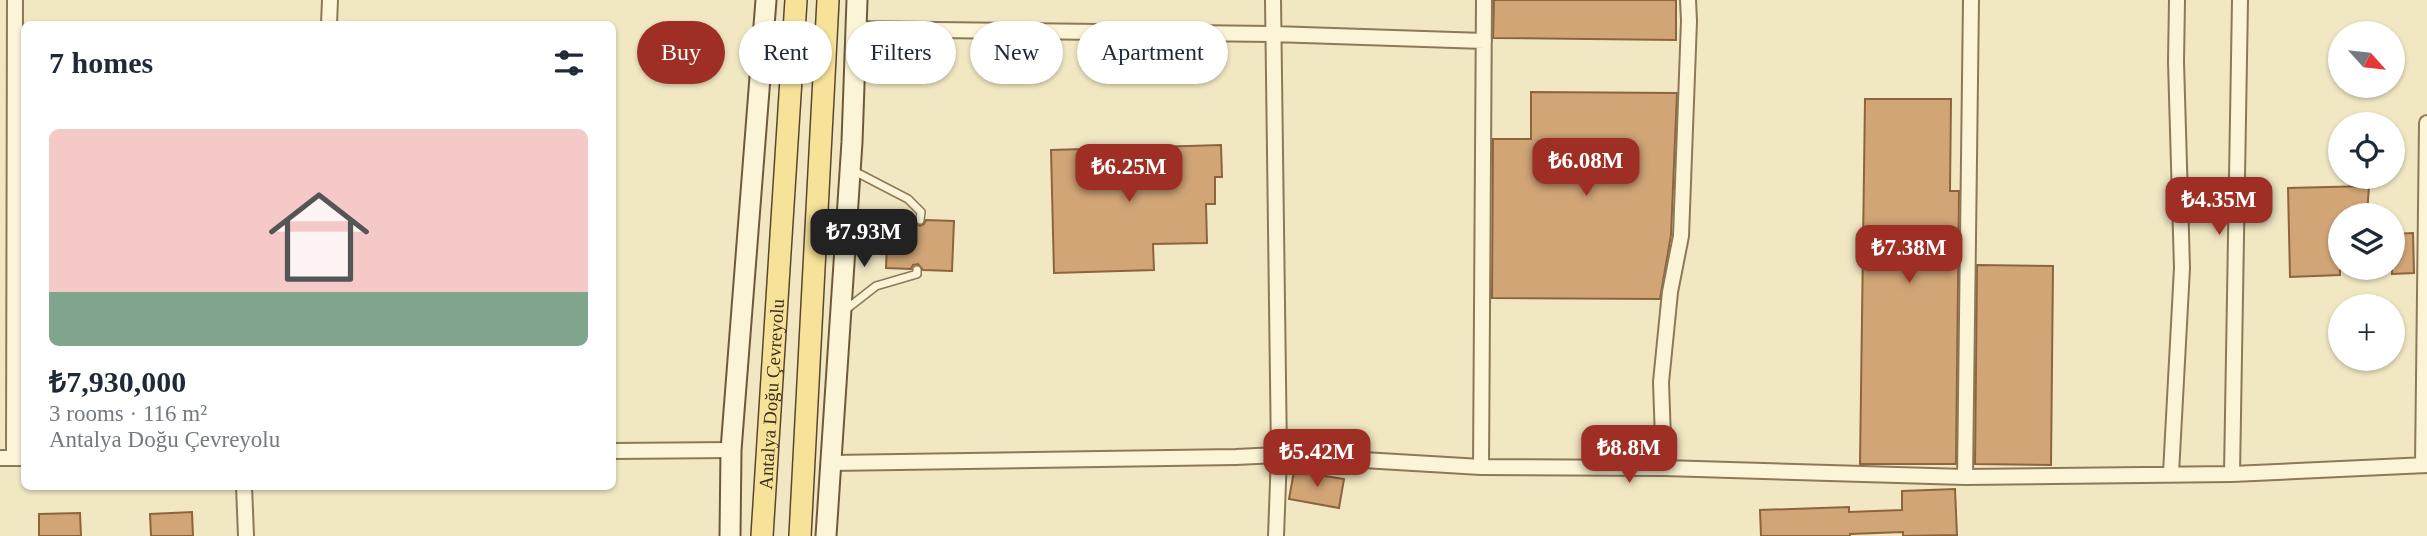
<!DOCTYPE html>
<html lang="en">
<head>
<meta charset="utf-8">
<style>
	body { margin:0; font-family:Georgia,serif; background:#f6f6f7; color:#1f2937; height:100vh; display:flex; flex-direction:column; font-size:26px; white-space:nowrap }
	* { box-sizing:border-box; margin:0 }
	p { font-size:23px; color:#747a83 }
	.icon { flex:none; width:38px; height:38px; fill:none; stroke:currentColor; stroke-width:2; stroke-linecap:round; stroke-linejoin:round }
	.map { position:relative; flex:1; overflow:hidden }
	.details { position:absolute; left:21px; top:21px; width:595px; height:469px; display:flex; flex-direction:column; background:#fff; border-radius:10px; box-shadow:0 2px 5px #0004 }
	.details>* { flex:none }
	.guide { position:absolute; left:637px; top:21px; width:665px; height:63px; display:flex; gap:14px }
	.needle { width:46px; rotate:117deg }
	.tools { position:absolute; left:2328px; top:21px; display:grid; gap:14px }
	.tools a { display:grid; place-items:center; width:77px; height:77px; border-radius:50%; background:#fff; box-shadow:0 2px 5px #0004; font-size:35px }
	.price { position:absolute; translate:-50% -60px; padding:0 16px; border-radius:14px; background:#9f2f24; color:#fff; font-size:23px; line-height:46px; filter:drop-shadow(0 2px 4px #0008) }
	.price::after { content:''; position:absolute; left:50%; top:42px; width:21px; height:16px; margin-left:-10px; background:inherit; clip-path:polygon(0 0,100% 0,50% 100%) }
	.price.current { background:#222; color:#fff }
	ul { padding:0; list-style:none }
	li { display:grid; align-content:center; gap:14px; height:371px; padding:0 28px }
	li+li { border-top:2px solid #e0e1e3 }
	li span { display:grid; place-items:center; height:217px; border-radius:10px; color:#555 }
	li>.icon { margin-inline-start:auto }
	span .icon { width:126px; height:126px; fill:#fffc; stroke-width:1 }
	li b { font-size:30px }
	h2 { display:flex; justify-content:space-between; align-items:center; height:84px; padding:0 28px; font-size:30px }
	.pill { padding:0 24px; border-radius:32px; background:#fff; box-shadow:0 2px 5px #0004; font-size:24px; line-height:63px }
	.pill.current { background:#9f2f24; color:#fff }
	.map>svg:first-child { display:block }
	.building { fill:#d1a576; stroke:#8d643c; stroke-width:2 }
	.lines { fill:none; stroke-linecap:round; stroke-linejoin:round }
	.lane-casing { stroke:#8c7958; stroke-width:10 }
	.street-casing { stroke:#8c7958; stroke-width:18 }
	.secondary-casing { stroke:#6e5a3b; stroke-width:23 }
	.primary-casing { stroke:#5a462d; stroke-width:24 }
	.lane { stroke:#fbf4d7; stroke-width:7 }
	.street { stroke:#fbf4d7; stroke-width:14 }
	.secondary { stroke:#fbf4d7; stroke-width:19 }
	.primary { stroke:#f6e298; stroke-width:21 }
	.labels { text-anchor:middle; stroke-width:6; stroke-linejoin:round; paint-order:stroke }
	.street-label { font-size:19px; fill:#3b2f1d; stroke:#f8f1d3 }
</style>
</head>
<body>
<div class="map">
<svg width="2427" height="536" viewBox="0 0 2427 536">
	<rect width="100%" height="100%" fill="#f1e8c3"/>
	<path class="building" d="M1494,0h182v40l-183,-2z
		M1531,92l146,1 -6,142 -11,64 -168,-1 1,-159h38z
		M1865,99h86l-1,92h9l-3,273h-96z
		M1221,145l1,32h-7v27h-9l1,39 -54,1 1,26 -100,3 -3,-123z
		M2369,186l-2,29h-27v60l-50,2 -2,-89z
		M888,218l26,2 2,4 4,2 4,-2 2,-4 28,1 -2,50 -29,-1 -5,-6 -5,1 -2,4 -25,-1z
		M2413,233l1,40 -22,1v-40z
		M1977,265l76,1 -2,199 -76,-1z
		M1294,471l50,8 -5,29 -50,-9z
		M1955,489l2,46 -54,1v-4l-53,2v2h-89l-1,-26 89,-3v5l53,-2v-19z
		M192,512l1,24h-42l-1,-22z
		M80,513l1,23h-42v-22z"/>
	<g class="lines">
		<defs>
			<path id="lane" d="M854,171l54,28 13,13 -1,8
				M844,311l32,-25 41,-12v-4"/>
			<path id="street" d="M1273,0l6,455 -3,81
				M329,24l1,-24
				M856,29l417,5 211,7
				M612,451l119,-1
				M0,458h24
				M14,458l1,-458
				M831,463l405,-6 43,-2 202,12 183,1 301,9 267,-3 195,-9
				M2423,465l4,-342
				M1481,467l3,-467
				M1664,468l-3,-86 9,-90 11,-56 8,-215 -1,-21
				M2171,473l11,-205 -6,-206 1,-62
				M2232,474l8,-474
				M1965,477l6,-477
				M244,486l2,50"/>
			<path id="secondary" d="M730,536l1,-86 35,-450
				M826,536l26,-394 5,-142"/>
			<g id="primary">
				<path id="s1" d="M762,536l34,-536"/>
				<path d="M800,536l28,-536"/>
			</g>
		</defs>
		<use href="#lane" class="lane-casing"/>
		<use href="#street" class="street-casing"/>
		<use href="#secondary" class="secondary-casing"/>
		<use href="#primary" class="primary-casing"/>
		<use href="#lane" class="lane"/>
		<use href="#street" class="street"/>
		<use href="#secondary" class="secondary"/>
		<use href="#primary" class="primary"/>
	</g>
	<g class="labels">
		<g class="street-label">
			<text dy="7" stroke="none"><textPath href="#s1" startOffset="142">Antalya Doğu Çevreyolu</textPath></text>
		</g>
	</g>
</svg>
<div class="tools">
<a><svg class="needle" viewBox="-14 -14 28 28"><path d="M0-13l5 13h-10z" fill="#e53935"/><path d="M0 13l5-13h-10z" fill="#747a83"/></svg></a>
<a><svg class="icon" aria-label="locate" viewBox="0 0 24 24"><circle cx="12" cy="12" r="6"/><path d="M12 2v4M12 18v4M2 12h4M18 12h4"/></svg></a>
<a><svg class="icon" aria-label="layers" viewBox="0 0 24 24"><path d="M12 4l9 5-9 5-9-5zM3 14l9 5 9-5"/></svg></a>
<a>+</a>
</div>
<b class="price" style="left:1586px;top:198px">₺6.08M</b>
<b class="price" style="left:1129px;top:204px">₺6.25M</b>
<b class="price" style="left:2219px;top:237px">₺4.35M</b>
<b class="price current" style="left:864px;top:269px">₺7.93M</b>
<b class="price" style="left:1909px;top:285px">₺7.38M</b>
<b class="price" style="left:1629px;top:485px">₺8.8M</b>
<b class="price" style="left:1317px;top:489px">₺5.42M</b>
<div class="guide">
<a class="pill current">Buy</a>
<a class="pill">Rent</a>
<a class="pill">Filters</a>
<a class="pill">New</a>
<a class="pill">Apartment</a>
</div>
<section class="details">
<h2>7 homes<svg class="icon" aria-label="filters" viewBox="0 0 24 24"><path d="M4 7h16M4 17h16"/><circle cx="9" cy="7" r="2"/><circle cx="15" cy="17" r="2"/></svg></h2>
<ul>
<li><span style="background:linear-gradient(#f6c9c9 75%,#7fa58c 0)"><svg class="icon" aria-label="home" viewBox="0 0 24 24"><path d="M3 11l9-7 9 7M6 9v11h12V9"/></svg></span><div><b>₺7,930,000</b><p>3 rooms · 116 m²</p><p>Antalya Doğu Çevreyolu</p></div></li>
</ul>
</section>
</div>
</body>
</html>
